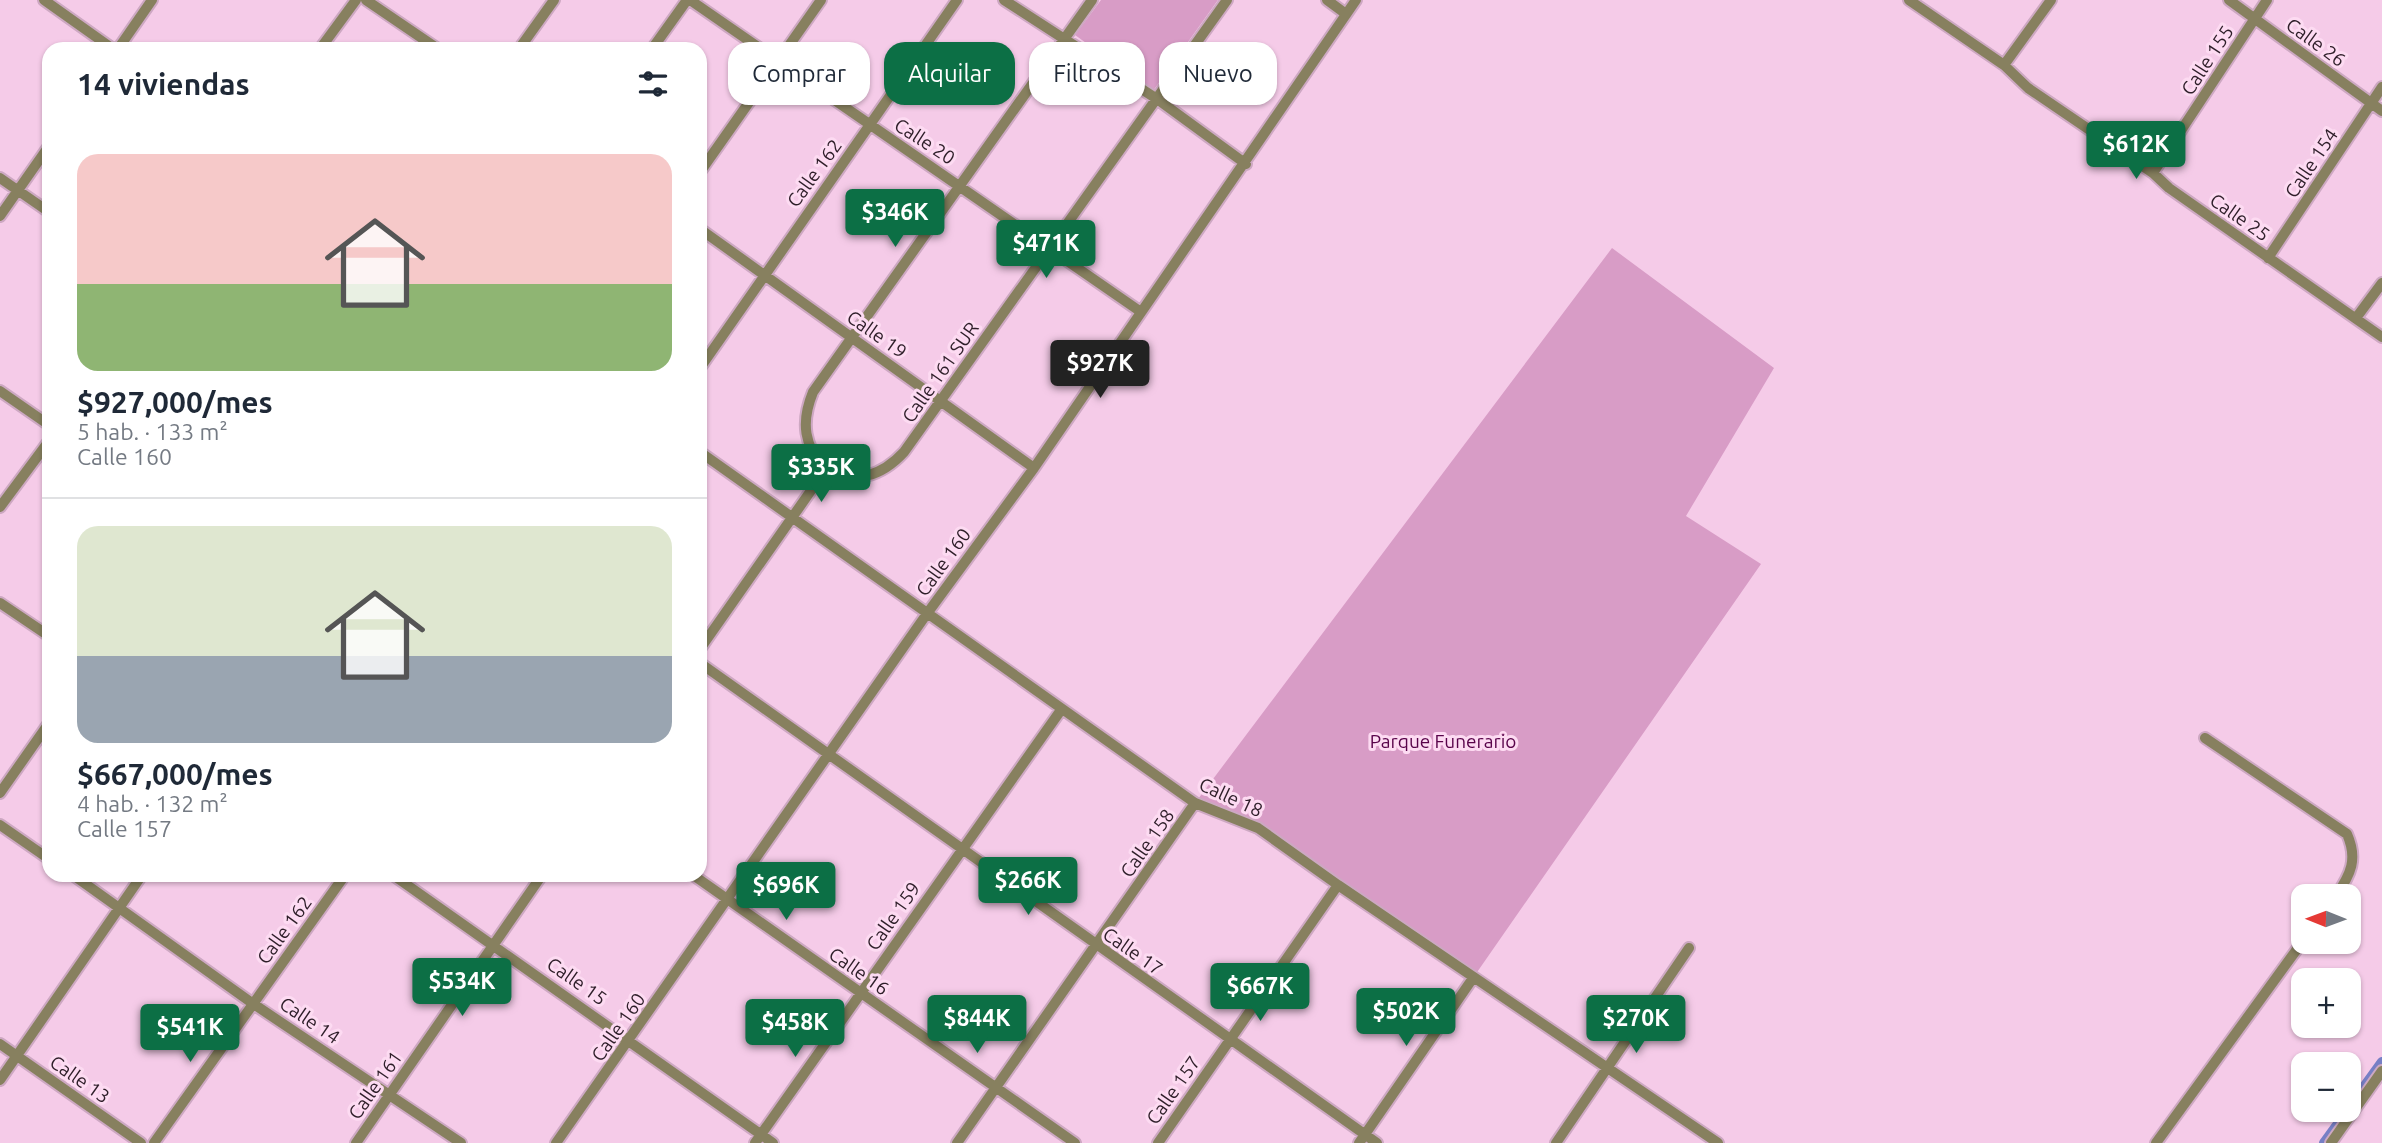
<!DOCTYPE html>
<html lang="es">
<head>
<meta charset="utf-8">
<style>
	body { margin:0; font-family:Ubuntu,sans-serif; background:#f6f6f7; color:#1f2937; height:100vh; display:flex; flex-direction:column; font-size:26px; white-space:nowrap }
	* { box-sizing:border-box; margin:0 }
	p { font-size:23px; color:#747a83 }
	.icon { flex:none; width:38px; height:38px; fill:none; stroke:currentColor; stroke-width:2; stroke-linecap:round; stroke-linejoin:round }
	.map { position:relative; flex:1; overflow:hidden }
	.sheet { position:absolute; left:42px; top:42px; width:665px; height:840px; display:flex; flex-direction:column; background:#fff; border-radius:21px; box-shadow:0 2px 5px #0004 }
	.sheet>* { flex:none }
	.hud { position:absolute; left:728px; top:42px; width:665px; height:63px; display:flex; gap:14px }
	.needle { width:46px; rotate:271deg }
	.fabs { position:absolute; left:2291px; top:884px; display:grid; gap:14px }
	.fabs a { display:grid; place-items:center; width:70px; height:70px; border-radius:14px; background:#fff; box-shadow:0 2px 5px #0004; font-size:35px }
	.price { position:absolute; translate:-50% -60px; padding:0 16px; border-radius:7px; background:#0c6f45; color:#fff; font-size:23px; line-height:46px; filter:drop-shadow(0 2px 4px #0008) }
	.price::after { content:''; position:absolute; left:50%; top:42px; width:21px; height:16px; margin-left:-10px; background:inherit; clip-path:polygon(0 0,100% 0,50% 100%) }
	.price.selected { background:#222; color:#fff }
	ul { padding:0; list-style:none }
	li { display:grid; align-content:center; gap:14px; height:371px; padding:0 35px }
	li+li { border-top:2px solid #e0e1e3 }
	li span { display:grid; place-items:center; height:217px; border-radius:21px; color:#555 }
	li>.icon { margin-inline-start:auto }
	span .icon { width:126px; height:126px; fill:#fffc; stroke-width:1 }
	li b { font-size:30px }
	h2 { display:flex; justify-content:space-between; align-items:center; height:84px; padding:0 35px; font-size:30px }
	.chip { padding:0 24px; border-radius:21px; background:#fff; box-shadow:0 2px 5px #0004; font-size:24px; line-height:63px }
	.chip.selected { background:#0c6f45; color:#fff }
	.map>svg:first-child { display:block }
	.green { fill:#d89cc6 }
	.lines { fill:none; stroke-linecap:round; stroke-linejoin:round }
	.canal { stroke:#777fc5; stroke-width:10 }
	.minor-casing { stroke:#cda8c2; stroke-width:14 }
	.minor { stroke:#87805f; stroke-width:10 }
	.labels { text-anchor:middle; stroke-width:6; stroke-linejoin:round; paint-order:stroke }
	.street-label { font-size:19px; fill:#2e1e29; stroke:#fddbf2 }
	.park-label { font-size:19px; fill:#59034a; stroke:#fddbf2 }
</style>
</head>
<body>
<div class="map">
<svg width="2382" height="1143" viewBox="0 0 2382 1143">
	<rect width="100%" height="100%" fill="#f5cbe8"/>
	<path class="green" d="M1101,0h117l-65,91 -78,-56z
		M1612,248l162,120 -88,148 75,48 -288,414 -207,-152 -71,-23z"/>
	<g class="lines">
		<path class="canal" d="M2348,1109l34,-47
			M2324,1143l24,-33"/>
		<defs>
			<path id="minor" d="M44,0l69,49
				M366,0l72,49
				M690,0l451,312
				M1004,0l153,99 89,65
				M1327,0l19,14
				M1909,0l95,65 24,23 125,85 16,15 213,149
				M2229,0l153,111
				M118,49l34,-49
				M320,49l36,-49
				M519,49l35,-49
				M652,49l35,-49
				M2004,65l47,-65
				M700,172l121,-172
				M2153,173l114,-173
				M0,178l49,34
				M0,216l49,-70
				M700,229l334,239
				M2268,258l114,-171
				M2356,318l26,-35
				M700,368l257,-368
				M0,391l49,34
				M700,452l495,351 63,25 80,57 380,258
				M824,472c32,11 57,5 80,-20l323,-452
				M824,472c-19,-28 -24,-48 -11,-80l279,-392
				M0,507l49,-66
				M0,603l49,33
				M700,649l124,-177
				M700,663l677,480
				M2205,738l142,96c11,25 4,40 -11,62
				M0,793l49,-70
				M0,825l49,34
				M73,875l179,128 209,140
				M393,875l380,268
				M693,875l382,268
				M0,1044l141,99
				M0,1080l142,-205
				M154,1143l191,-268
				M356,1143l186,-268
				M556,1143l370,-528 108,-147 322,-468
				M755,1143l306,-433
				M957,1143l238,-340
				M1158,1143l180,-258
				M1359,1143l114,-165
				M1556,1143l133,-195
				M2156,1143l147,-202
				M2331,1143l51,-72"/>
		</defs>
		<use href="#minor" class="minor-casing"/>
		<use href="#minor" class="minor"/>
	</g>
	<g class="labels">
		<g class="street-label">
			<text transform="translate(2316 42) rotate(36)" y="7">Calle 26</text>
			<text transform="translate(2207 60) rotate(-57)" y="7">Calle 155</text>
			<text transform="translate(925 141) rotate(33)" y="7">Calle 20</text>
			<text transform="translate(2311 163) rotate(-56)" y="7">Calle 154</text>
			<text transform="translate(814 173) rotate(-54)" y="7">Calle 162</text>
			<text transform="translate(2240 217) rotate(35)" y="7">Calle 25</text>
			<text transform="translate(877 334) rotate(35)" y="7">Calle 19</text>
			<text transform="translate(940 372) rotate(-55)" y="7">Calle 161 SUR</text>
			<text transform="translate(943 562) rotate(-54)" y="7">Calle 160</text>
			<text transform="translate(1231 797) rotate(25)" y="7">Calle 18</text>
			<text transform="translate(1147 843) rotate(-55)" y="7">Calle 158</text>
			<text transform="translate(893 916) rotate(-55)" y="7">Calle 159</text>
			<text transform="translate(284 930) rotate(-54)" y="7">Calle 162</text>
			<text transform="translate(1133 951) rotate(35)" y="7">Calle 17</text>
			<text transform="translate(859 971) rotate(35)" y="7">Calle 16</text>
			<text transform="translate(577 981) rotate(35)" y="7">Calle 15</text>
			<text transform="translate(310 1020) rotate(34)" y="7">Calle 14</text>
			<text transform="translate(618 1027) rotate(-55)" y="7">Calle 160</text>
			<text transform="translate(80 1079) rotate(35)" y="7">Calle 13</text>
			<text transform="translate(375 1085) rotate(-55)" y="7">Calle 161</text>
			<text transform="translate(1173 1090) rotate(-55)" y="7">Calle 157</text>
		</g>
		<g class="park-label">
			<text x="1443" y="748">Parque Funerario</text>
		</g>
	</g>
</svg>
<div class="fabs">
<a><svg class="needle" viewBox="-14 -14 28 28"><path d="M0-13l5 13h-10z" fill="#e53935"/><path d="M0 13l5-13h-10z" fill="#747a83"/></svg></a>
<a>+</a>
<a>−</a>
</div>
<b class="price" style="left:2136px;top:181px">$612K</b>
<b class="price" style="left:895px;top:249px">$346K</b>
<b class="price" style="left:1046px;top:280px">$471K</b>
<b class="price selected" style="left:1100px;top:400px">$927K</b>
<b class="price" style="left:821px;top:504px">$335K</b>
<b class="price" style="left:1028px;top:917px">$266K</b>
<b class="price" style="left:786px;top:922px">$696K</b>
<b class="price" style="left:462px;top:1018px">$534K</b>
<b class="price" style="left:1260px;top:1023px">$667K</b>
<b class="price" style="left:1406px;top:1048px">$502K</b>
<b class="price" style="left:977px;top:1055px">$844K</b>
<b class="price" style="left:1636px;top:1055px">$270K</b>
<b class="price" style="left:795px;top:1059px">$458K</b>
<b class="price" style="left:190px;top:1064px">$541K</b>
<div class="hud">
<a class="chip">Comprar</a>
<a class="chip selected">Alquilar</a>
<a class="chip">Filtros</a>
<a class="chip">Nuevo</a>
</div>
<section class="sheet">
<h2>14 viviendas<svg class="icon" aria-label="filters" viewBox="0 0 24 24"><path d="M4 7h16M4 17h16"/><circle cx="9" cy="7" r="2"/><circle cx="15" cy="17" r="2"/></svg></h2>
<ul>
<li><span style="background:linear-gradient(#f6c9c9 60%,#8fb573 0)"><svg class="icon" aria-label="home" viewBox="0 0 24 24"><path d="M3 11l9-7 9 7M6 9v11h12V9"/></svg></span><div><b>$927,000/mes</b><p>5 hab. · 133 m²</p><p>Calle 160</p></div></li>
<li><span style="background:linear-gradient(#dfe7d0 60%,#9aa5b1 0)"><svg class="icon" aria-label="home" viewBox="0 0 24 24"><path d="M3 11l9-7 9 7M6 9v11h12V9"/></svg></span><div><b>$667,000/mes</b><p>4 hab. · 132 m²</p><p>Calle 157</p></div></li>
</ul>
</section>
</div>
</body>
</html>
